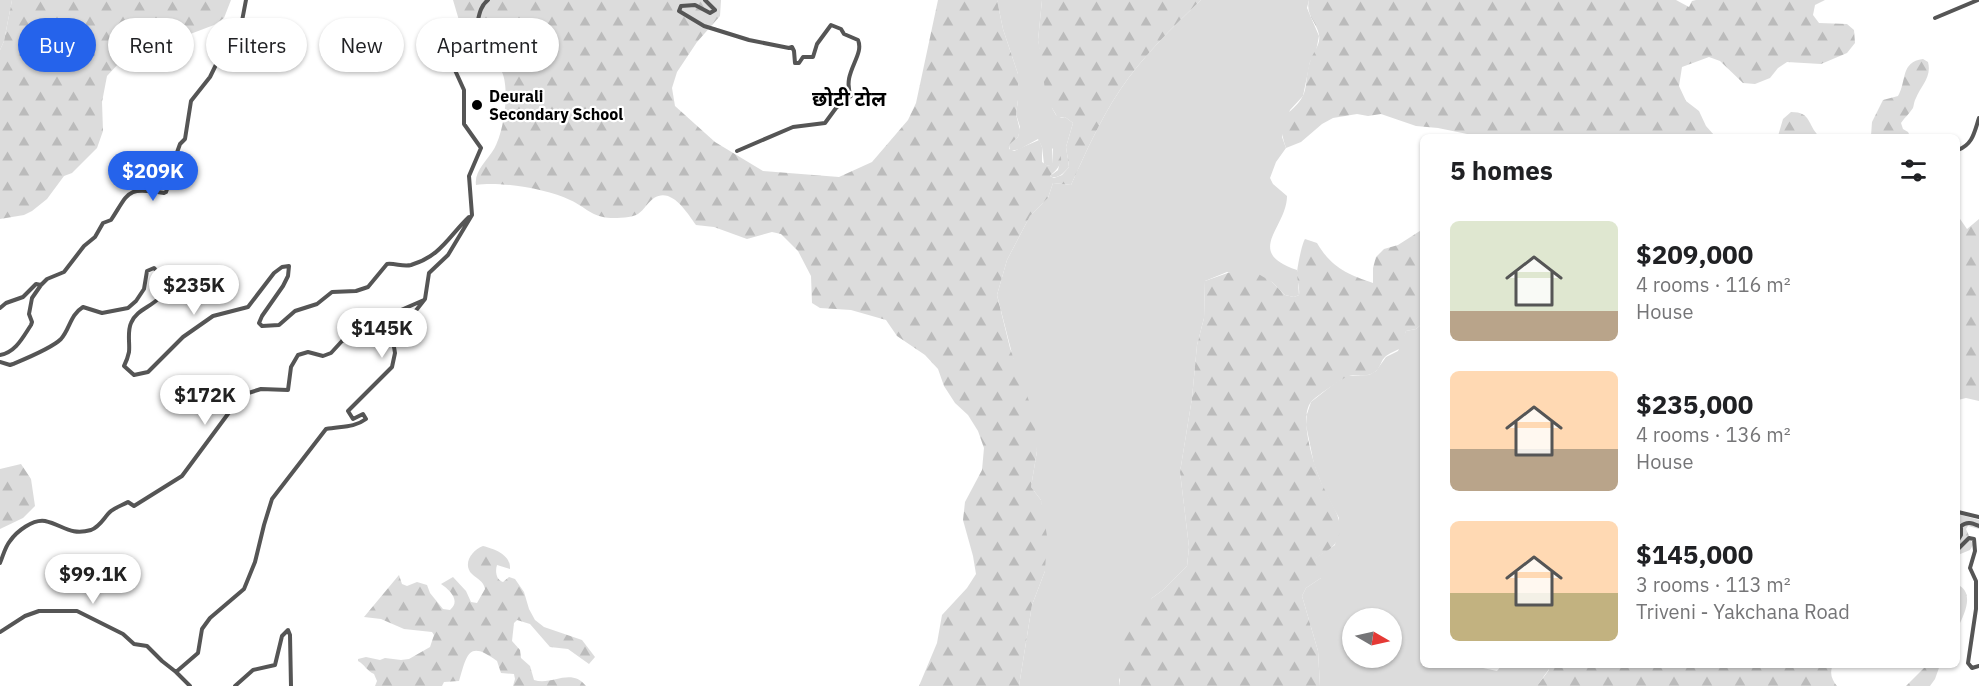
<!DOCTYPE html>
<html lang="en">
<head>
<meta charset="utf-8">
<style>
	body { margin:0; font-family:"IBM Plex Sans","Noto Sans Devanagari",sans-serif; background:#f2f2f2; color:#202124; height:100vh; display:flex; flex-direction:column; font-size:22px; white-space:nowrap }
	* { box-sizing:border-box; margin:0 }
	p { font-size:20px; color:#757577 }
	.icon { flex:none; width:33px; height:33px; fill:none; stroke:currentColor; stroke-width:2; stroke-linecap:round; stroke-linejoin:round }
	.map { position:relative; flex:1; overflow:hidden }
	.drawer { position:absolute; left:1420px; top:134px; width:540px; height:534px; display:flex; flex-direction:column; background:#fff; border-radius:9px; box-shadow:0 2px 4px #0004 }
	.drawer>* { flex:none }
	.hud { position:absolute; left:18px; top:18px; width:570px; height:54px; display:flex; gap:12px }
	.needle { width:39px; rotate:99deg }
	.tools { position:absolute; left:1342px; top:608px; display:grid; gap:12px }
	.tools a { display:grid; place-items:center; width:60px; height:60px; border-radius:50%; background:#fff; box-shadow:0 2px 4px #0004; font-size:30px }
	.price { position:absolute; translate:-50% -51px; padding:0 14px; border-radius:21px; background:#fff; color:#222; font-size:20px; line-height:39px; filter:drop-shadow(0 2px 3px #0008) }
	.price::after { content:''; position:absolute; left:50%; top:36px; width:18px; height:14px; margin-left:-9px; background:inherit; clip-path:polygon(0 0,100% 0,50% 100%) }
	.price.active { background:#2563eb; color:#fff }
	ul { padding:0; list-style:none }
	li { display:flex; align-items:center; gap:18px; height:150px; padding:0 30px }
	li span { display:grid; place-items:center; flex:none; width:168px; height:120px; border-radius:9px; color:#555 }
	li>.icon { margin-inline-start:auto }
	span .icon { width:72px; height:72px; fill:#fffc; stroke-width:1 }
	li b { font-size:26px }
	h2 { display:flex; justify-content:space-between; align-items:center; height:72px; padding:0 30px; font-size:26px }
	.pill { padding:0 21px; border-radius:27px; background:#fff; box-shadow:0 2px 4px #0004; font-size:21px; line-height:54px }
	.pill.active { background:#2563eb; color:#fff }
	.map>svg:first-child { display:block }
	.green { fill:#dcdcdc; fill-rule:evenodd }
	.forest { fill:url(#forest-firs) }
	.lines { fill:none; stroke-linecap:round; stroke-linejoin:round }
	.minor { stroke:#555; stroke-width:4 }
	.poi-dot { fill:#000; stroke:#fff; stroke-width:2 }
	.labels { text-anchor:middle; stroke-width:4.5; stroke-linejoin:round; paint-order:stroke }
	.poi-label { font-size:16px; font-weight:bold; fill:#000; stroke:#fff; text-anchor:start }
	.quarter-label { font-size:20px; font-weight:bold; fill:#000; stroke:#fff }
</style>
</head>
<body>
<div class="map">
<svg width="1979" height="686" viewBox="0 0 1979 686">
	<defs>
		<pattern id="forest-firs" width="22" height="20" patternUnits="userSpaceOnUse" patternTransform="scale(1.5)"><rect width="22" height="20" fill="#dcdcdc"/><path d="M5 1l3.5 6h-7zM16 11l3.5 6h-7z" fill="#bbb"/></pattern>
	</defs>
	<rect width="100%" height="100%" fill="#fff"/>
	<path class="green" d="M0,0h12l-8,41 -4,9z
		M997,0h45l-4,40 14,68 4,7 5,3 4,-1 8,6 -7,24 3,20c-5,6 -12,13 -19,9l8,-6 3,-12 -9,-10 1,16 -5,2 -4,-2 -2,-17 -4,-8 -18,10 -10,2 -1,-6 9,-8 2,-10 -4,-13 2,-14v-26l-15,-45z
		M1201,0h108l-2,8 12,28 -3,15 -6,11 -7,34 -13,14 -8,27 4,11 -10,14 -6,16 3,6 14,12c0,32 -44,56 10,74l2,25 -5,2 -9,-2 -13,-13 -45,-10 -22,9 -1,37 -7,27 -5,53 -12,74 9,75 -2,19 -24,24 -11,8 -33,82 1,6h-101l13,-81 13,-34 -4,-71 -10,-13 6,-36 -40,-156 10,-35 23,-44 18,-18 5,-15 18,2c15,-33 29,-65 49,-95 23,-34 52,-62 81,-90z
		M1423,323l1,341 57,1 2,3 14,3 5,-6h47v4l-12,17h-217l-2,-35 -16,-55 4,-8 15,-10 -7,-19 21,-14 4,-27 -16,-30 -9,-24 -8,-39 1,-11 4,-12 24,-19 12,-7 22,-1 7,-4 10,-14 12,-6 8,-20 10,-2zM1353,618h39v39h-39z"/>
	<path class="forest" d="M12,0h219l-7,18 -10,7 -29,11 -27,4 -26,9 -25,27 -5,26 1,29 -6,17 -25,25 -8,3 -17,23 -15,12 -8,4 -24,4v-169l4,-9z
		M453,0h268l-1,16 -23,26 -20,30 -5,16 3,18 40,36 48,29 76,6 33,-15 36,-42 8,-17 22,-103h59l6,29 15,45v26l-2,14 4,16 -2,7 -9,8v4l5,2 25,-11 3,7v15l6,4 5,-3v-17l3,1c10,13 4,20 -6,29l4,2 8,-3 7,-8 -3,-20 7,-24 -8,-6 -7,1 -6,-10 -5,-4 -9,-64 4,-40h159c-29,28 -58,56 -81,90 -20,30 -34,62 -49,95l-18,-2 -5,15 -18,18 -23,44 -10,35 13,53 24,67 3,36 -6,36 10,13 6,36 -2,35 -13,34 -13,81h-100l18,-43 5,-28 25,-27 9,-14 -3,-18 -10,-36 2,-18 17,-32 2,-22 -6,-17 -10,-16 -13,-12 -11,-17 -6,-17 -13,-14 -28,-19 -11,-16 -35,-10 -31,-2 -8,-5 -1,-27 -13,-25 -17,-17 -9,-2 -25,7 -33,-12 -18,-2c-9,-12 -24,-38 -42,-27 -6,4 -10,12 -16,16 -6,4 -20,4 -27,4 -20,-1 -25,-11 -41,-18 -23,-11 -70,-19 -94,-15 -2,-14 11,-24 18,-36 10,-17 16,-59 8,-77 -5,-13 -24,-21 -36,-28z
		M1309,0h367l13,7 3,-6 4,-1h129l-10,5 -2,10 6,8 28,1 7,6 1,13 -8,10 -26,11 -34,-2 -9,6 -8,10 -15,6 -12,-1 -23,-22 -11,-4 -27,10 -3,19 7,15 13,10 7,15 8,9 8,1h-245l-39,-8 -22,-2 -35,-12 -13,2 -11,-2 -24,4 -11,6 -21,18 -15,6c-14,-40 12,-32 19,-58 2,-9 2,-20 5,-28 2,-9 11,-17 9,-27 -2,-13 -14,-20 -10,-35z
		M1923,59l5,3c4,15 -7,24 -12,36 -2,3 -2,7 -3,10 -3,5 -8,9 -12,15l2,6 5,3 2,4h-39l1,-14 11,-22 15,-4c9,-15 2,-34 25,-37z
		M1791,112c21,0 16,13 28,24h-41l5,-17z
		M1958,216l9,13 12,-10v182l-13,-3 -8,2z
		M1423,229v94l-7,6 -10,2 -4,16c-5,4 -11,5 -16,9 -5,4 -6,12 -10,15 -7,7 -19,3 -27,5 -5,1 -34,21 -38,26 -13,16 4,67 12,84 7,17 22,33 15,52 -3,10 -15,15 -23,21l6,10v9l-15,10 -4,8 16,55 2,35h-200l-1,-41 33,-47 11,-8 24,-24 2,-19 -9,-75 12,-74 5,-53 7,-27 1,-37 31,-11 19,2 17,10 13,13 9,2 5,-2c1,-7 -2,-14 -2,-21 0,-6 5,-31 8,-35l12,4c15,25 30,31 56,40v-15l3,-11 8,-8 14,-4z
		M21,464l10,15 4,27 -12,12 -23,11v-60z
		M1958,514l21,6v9l-11,-3 -2,3 7,16 -3,5 -12,5z
		M483,546c12,3 28,9 27,23l-13,-4c-2,6 -1,15 6,17l6,-5 6,2 9,13 5,17 6,11 9,7 38,13 13,17 -6,7 -21,-15 -18,-2 -20,-23 -13,-4 -3,3 -2,18 8,9 1,8 9,8 4,14c18,6 37,-13 52,6h-73l2,-7 -1,-5 -13,-1 -4,-12c-29,-22 -30,-6 -38,20l-15,1 -2,4h-67l2,-5 -3,-7c-7,-3 -9,-9 -16,-13v-2l8,-2 14,3 5,-2 16,2 8,-1 21,-12 4,-12 -2,-3 -28,-3 -23,-10 -17,-2 35,-42 3,9 5,2 10,-4 10,3 3,8 13,16 7,1c11,-9 0,-20 -9,-26l12,-7 13,14 5,11 6,1 8,-14c-2,-9 -7,-9 -13,-15 -10,-10 0,-24 11,-28z
		M1960,586c14,9 4,29 -2,41v-40z
		M1549,665h284c-4,8 -1,15 4,21h-300l12,-16z
		M1926,666l14,-1 -5,14 -5,7h-24z"/>
	<g class="lines">
		<path class="minor" d="M705,0l10,10 -5,3 -15,-8 -14,1 -2,5 25,15 45,14 40,8 3,-1 2,4 1,12h4l4,-6h10l4,-13 14,-19 10,4 3,5 14,6c7,16 -17,33 -7,56l-15,12 -11,15 -32,4 -56,24
			M1935,18l43,-18
			M1958,150c15,-6 16,-17 21,-32
			M0,308l6,-5 17,-6 13,-13 5,1
			M0,355c16,-3 23,-18 31,-30l1,-3 -3,-8 3,-16 9,-13 6,-6 17,-7 20,-26 11,-9 8,-14 8,-3c19,-29 15,-33 53,-27l2,-1 6,-17 3,-17 5,-14 5,-5 6,-38 19,-24 19,-39 13,-17 4,-21
			M0,362l10,3 3,-1c12,-5 39,-16 48,-25 9,-10 9,-24 22,-32l19,6 26,-5 8,-7 8,-12 3,-18 7,-3c7,6 13,21 5,30 -8,9 -23,12 -28,25 -4,9 -1,20 -2,29 -1,5 -3,10 -5,14l10,9 14,-3 35,-35 30,-21 35,-9 26,-34 8,-6 7,-1 -1,10 -5,10 -21,30 -3,7 3,3 17,-1 16,-14 22,-7 15,-12 24,-1 12,-4 19,-23c8,-1 16,3 24,1 30,-9 37,-28 58,-48
			M1958,512l21,5
			M1958,540l3,-5v-9c6,-5 11,-3 18,0
			M1958,549l11,-11 5,1 1,12 -5,17 6,13v28l-8,54 4,5 7,-2
			M0,563c3,-7 5,-16 10,-22 7,-10 23,-22 35,-20 18,4 25,15 46,9 10,-4 13,-13 20,-19 5,-4 12,-6 17,-9l6,4 48,-30 60,-81 19,-6 27,1 3,-23 7,-12 10,-3 15,4 8,-3 11,-12 17,-12 3,-4 18,-10 21,-5 23,-10
			M0,632l25,-16 14,-5h38l46,23 11,10 13,2 15,15 14,11
			M190,686l-14,-14 22,-19 4,-24 8,-11 34,-29 11,-27 9,-37 8,-26 54,-70c15,-3 28,-1 40,-10l-3,-5 -10,5 -5,-8 44,-44 3,-14 -3,-18 6,-7 12,-10 15,-19 4,-26 19,-18 24,-40 -3,-39 12,-28 -17,-24v-34l-15,-33 7,-16c4,-1 11,-3 14,-5 11,-8 5,-26 18,-36
			M235,686l18,-16 22,-5 7,-29 6,-6 2,5 1,51"/>
	</g>
	<circle class="poi-dot" cx="477" cy="105" r="6"/>
	<g class="labels">
		<g class="poi-label">
			<text x="489" y="102">Deurali<tspan x="489" dy="18">Secondary School</tspan></text>
		</g>
		<g class="quarter-label">
			<text x="849" y="106">छोटी टोल</text>
		</g>
	</g>
</svg>
<div class="tools">
<a><svg class="needle" viewBox="-14 -14 28 28"><path d="M0-13l5 13h-10z" fill="#e53935"/><path d="M0 13l5-13h-10z" fill="#757577"/></svg></a>
</div>
<b class="price active" style="left:153px;top:202px">$209K</b>
<b class="price" style="left:194px;top:316px">$235K</b>
<b class="price" style="left:382px;top:359px">$145K</b>
<b class="price" style="left:205px;top:426px">$172K</b>
<b class="price" style="left:93px;top:605px">$99.1K</b>
<div class="hud">
<a class="pill active">Buy</a>
<a class="pill">Rent</a>
<a class="pill">Filters</a>
<a class="pill">New</a>
<a class="pill">Apartment</a>
</div>
<section class="drawer">
<h2>5 homes<svg class="icon" aria-label="filters" viewBox="0 0 24 24"><path d="M4 7h16M4 17h16"/><circle cx="9" cy="7" r="2"/><circle cx="15" cy="17" r="2"/></svg></h2>
<ul>
<li><span style="background:linear-gradient(#dfe7d0 75%,#b9a48a 0)"><svg class="icon" aria-label="home" viewBox="0 0 24 24"><path d="M3 11l9-7 9 7M6 9v11h12V9"/></svg></span><div><b>$209,000</b><p>4 rooms · 116 m²</p><p>House</p></div></li>
<li><span style="background:linear-gradient(#ffd9b3 65%,#b9a48a 0)"><svg class="icon" aria-label="home" viewBox="0 0 24 24"><path d="M3 11l9-7 9 7M6 9v11h12V9"/></svg></span><div><b>$235,000</b><p>4 rooms · 136 m²</p><p>House</p></div></li>
<li><span style="background:linear-gradient(#ffd9b3 60%,#c2b280 0)"><svg class="icon" aria-label="home" viewBox="0 0 24 24"><path d="M3 11l9-7 9 7M6 9v11h12V9"/></svg></span><div><b>$145,000</b><p>3 rooms · 113 m²</p><p>Triveni - Yakchana Road</p></div></li>
</ul>
</section>
</div>
</body>
</html>
